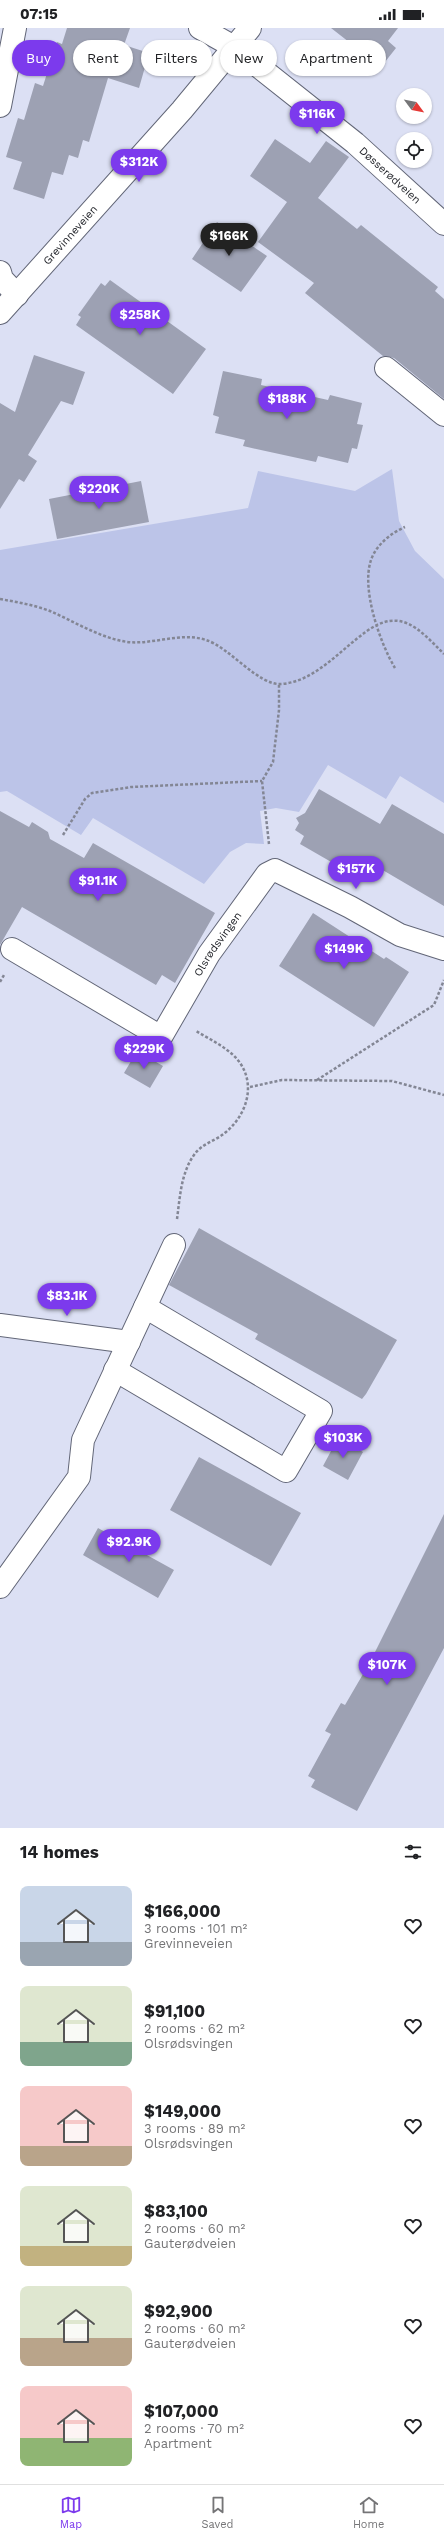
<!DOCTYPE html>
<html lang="en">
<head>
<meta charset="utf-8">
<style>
	body { margin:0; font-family:"Work Sans",sans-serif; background:#f6f6f6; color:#202124; height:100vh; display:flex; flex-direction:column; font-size:15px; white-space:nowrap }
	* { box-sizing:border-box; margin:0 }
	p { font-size:13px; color:#757577 }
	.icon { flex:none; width:22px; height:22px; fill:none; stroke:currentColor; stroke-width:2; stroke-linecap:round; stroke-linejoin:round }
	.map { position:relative; height:1800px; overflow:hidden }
	.sheet { display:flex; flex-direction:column; background:#fff; flex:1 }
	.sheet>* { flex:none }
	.top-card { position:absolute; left:12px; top:12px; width:420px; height:36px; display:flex; gap:8px }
	.needle { width:26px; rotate:122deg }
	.fabs { position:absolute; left:396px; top:60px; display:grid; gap:8px }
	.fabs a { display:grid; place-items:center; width:36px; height:36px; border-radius:50%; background:#fff; box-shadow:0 1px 3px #0004; font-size:20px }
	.price { position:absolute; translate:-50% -34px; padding:0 9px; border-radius:14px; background:#7c3aed; color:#fff; font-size:13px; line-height:26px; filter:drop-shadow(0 1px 2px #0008) }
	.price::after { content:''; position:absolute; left:50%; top:24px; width:12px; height:9px; margin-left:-6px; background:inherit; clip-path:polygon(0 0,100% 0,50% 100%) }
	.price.current { background:#222; color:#fff }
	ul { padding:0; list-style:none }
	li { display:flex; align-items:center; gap:12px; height:100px; padding:0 20px }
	li span { display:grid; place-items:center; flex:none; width:112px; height:80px; border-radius:8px; color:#555 }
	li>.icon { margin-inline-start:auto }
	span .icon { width:48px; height:48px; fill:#fffc; stroke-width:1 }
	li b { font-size:17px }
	h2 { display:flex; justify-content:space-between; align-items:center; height:48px; padding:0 20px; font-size:17px }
	.chip { padding:0 14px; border-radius:18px; background:#fff; box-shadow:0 1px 3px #0004; font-size:14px; line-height:36px }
	.chip.current { background:#7c3aed; color:#fff }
	.status { display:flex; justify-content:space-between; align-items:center; height:28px; padding:0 20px; background:#fff; direction:ltr }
	.status svg { height:11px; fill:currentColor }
	.dock { display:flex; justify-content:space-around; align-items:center; height:56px; border-top:1px solid #e0e0e0; background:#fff; font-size:11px; color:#757577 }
	.dock a { display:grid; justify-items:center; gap:2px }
	.dock .current { color:#7c3aed }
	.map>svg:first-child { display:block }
	.green { fill:#bcc4e8 }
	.building { fill:#9da1b3 }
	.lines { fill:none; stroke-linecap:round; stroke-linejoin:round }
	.minor-casing { stroke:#626677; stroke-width:24 }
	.path { stroke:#838694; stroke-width:2.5; stroke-dasharray:3 2; stroke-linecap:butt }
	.minor { stroke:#fff; stroke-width:22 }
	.labels { text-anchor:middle; stroke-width:3; stroke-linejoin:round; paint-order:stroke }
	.street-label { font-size:11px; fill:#1c1e24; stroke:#fff }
</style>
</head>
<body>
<div class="status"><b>07:15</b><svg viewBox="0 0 49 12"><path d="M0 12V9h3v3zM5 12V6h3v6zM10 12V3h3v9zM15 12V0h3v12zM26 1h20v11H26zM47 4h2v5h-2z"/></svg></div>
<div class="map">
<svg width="444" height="1800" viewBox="0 0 444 1800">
	<rect width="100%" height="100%" fill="#dce0f4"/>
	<path class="green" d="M392,441l7,52 16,30 29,28v224l-44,-27 -14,23 -58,-34 -29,47 -23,-4 -16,3 4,33 -18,-1 -16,9 -26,32 -111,-66 -12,17 -74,-44 -7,1v-242l248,-42 10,-37 97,20z"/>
	<path class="building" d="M67,0h63l-6,17 25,8 -10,35 -31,-10 -19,64 -6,-2 -5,18 -9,-3 -6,20 -11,-3 -8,27 -31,-10 9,-27 -16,-5 12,-39 6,2 11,-37 8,3 14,-44 5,2z
		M331,0h67l-10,13 8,7 -15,19z
		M275,111l35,24 16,-22 23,16 -31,41 39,31 4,-4 77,62 -3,4 9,8v100l-50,-41 -11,-2 -78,-63 9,-10 -56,-41 29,-40 -37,-26z
		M217,194l50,34 -26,36 -49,-33z
		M110,252l96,69 -33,45 -97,-69 5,-8 -3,-2 23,-32 4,3z
		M34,327l51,17 -12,33 -12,-4 -33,54 9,6 -13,21 -5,-3 -19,30v-106l15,9z
		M223,343l39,8 -1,6 67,15 2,-5 32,8 -5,21 6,1 -6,24 -5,-1 -4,15 -30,-7 -2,6 -46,-10 -27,-6 2,-6 -30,-7 4,-16 -6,-2z
		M141,453l8,41 -92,17 -8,-40z
		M319,761l61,35 12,-20 52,30v72l-75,-44 -10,16 -59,-34 4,-8 -9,-6 4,-7 -3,-5 9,-5z
		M0,783l29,16 3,-5 16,10 2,7 34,19 9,-15 122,70 -40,70 -13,-8 -6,10 -134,-78 -22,38z
		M313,885l71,46 2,-2 23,15 -35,55 -95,-61z
		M137,1023l26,15 -13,22 -26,-15z
		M199,1200l198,112 -31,54 -4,5 -107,-60 3,-5 -89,-49z
		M338,1410l25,14 -15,28 -25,-14z
		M199,1429l102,56 -30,53 -101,-56z
		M444,1486v134l-87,163 -46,-24 4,-7 -7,-4 23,-42 -6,-3 16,-28 4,2 25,-43z
		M98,1500l76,42 -16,28 -75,-43z"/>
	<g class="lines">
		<defs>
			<g id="minor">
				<path id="s1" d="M200,0l34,19 121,96 89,81"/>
				<path d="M0,78l15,-78"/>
				<path d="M0,244l2,7 15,16"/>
				<path id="s2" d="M0,285l182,-203 68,-82"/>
				<path d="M386,340l58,47"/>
				<path id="s3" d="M12,921l149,88 48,-83 58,-80 8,-4 75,37 50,28 44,14"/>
				<path d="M0,1297l129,17"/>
				<path d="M115,1342l171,101 35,-60 -176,-104"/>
				<path d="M0,1559l79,-110 4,-37 91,-195"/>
			</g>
		</defs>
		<use href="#minor" class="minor-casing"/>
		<path class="path" d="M0,571c17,3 34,6 50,12 23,10 47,25 72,30 27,6 57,-10 84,-1 23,7 53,46 75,44 34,-2 60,-35 86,-53 34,-24 52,-2 77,23
			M395,640c-15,-25 -34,-79 -24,-108 5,-15 20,-27 34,-33
			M63,807l22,-36 7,-6 39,-6 131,-6
			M269,816l-7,-63 11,-19 6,-52v-25
			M0,954l4,-7
			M317,1052l117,-75 10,-25
			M250,1059l32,-7 110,1 52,14
			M177,1191c3,-22 4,-46 17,-64 8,-12 22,-14 32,-23 26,-22 32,-60 1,-82 -9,-7 -21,-13 -31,-19"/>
		<use href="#minor" class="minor"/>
	</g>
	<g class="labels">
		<g class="street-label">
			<text dy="4" stroke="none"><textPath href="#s1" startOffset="241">Døsserødveien</textPath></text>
			<text dy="4" stroke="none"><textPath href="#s2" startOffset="105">Grevinneveien</textPath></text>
			<text dy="4" stroke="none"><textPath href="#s3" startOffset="282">Olsrødsvingen</textPath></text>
		</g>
	</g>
</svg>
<div class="fabs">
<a><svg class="needle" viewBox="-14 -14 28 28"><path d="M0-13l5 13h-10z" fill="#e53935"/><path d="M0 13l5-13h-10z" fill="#757577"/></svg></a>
<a><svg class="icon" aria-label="locate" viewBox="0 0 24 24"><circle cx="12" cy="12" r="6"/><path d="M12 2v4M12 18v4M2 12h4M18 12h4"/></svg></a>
</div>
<b class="price" style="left:317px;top:107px">$116K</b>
<b class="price" style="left:139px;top:155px">$312K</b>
<b class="price current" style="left:229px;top:229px">$166K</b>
<b class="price" style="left:140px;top:308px">$258K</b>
<b class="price" style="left:287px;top:392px">$188K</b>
<b class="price" style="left:99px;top:482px">$220K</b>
<b class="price" style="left:356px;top:862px">$157K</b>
<b class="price" style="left:98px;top:874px">$91.1K</b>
<b class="price" style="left:344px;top:942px">$149K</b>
<b class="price" style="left:144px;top:1042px">$229K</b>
<b class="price" style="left:67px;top:1289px">$83.1K</b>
<b class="price" style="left:343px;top:1431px">$103K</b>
<b class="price" style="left:129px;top:1535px">$92.9K</b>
<b class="price" style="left:387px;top:1658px">$107K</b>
<div class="top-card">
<a class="chip current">Buy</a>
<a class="chip">Rent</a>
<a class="chip">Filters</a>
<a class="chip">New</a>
<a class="chip">Apartment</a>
</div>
</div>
<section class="sheet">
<h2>14 homes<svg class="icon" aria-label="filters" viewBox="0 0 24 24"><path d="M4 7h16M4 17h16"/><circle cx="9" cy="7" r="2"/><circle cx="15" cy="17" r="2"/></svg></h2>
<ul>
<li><span style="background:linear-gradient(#c9d6e8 70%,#9aa5b1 0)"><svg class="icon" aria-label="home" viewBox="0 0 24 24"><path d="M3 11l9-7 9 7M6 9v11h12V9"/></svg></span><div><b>$166,000</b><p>3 rooms · 101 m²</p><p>Grevinneveien</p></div><svg class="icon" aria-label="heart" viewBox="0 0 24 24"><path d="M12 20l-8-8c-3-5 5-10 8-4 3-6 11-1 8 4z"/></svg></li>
<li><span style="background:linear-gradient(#dfe7d0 70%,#7fa58c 0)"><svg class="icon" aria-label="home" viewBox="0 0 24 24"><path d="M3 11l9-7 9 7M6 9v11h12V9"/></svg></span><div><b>$91,100</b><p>2 rooms · 62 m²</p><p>Olsrødsvingen</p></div><svg class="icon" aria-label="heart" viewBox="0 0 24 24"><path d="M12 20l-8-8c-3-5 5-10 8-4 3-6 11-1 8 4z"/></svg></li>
<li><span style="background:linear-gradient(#f6c9c9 75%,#b9a48a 0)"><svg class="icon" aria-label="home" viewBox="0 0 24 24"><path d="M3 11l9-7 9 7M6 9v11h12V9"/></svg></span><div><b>$149,000</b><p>3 rooms · 89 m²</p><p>Olsrødsvingen</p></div><svg class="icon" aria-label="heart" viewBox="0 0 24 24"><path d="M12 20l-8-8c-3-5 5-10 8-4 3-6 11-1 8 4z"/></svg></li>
<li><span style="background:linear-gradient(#dfe7d0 75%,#c2b280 0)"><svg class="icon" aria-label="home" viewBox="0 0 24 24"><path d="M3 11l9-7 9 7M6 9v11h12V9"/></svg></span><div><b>$83,100</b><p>2 rooms · 60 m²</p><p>Gauterødveien</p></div><svg class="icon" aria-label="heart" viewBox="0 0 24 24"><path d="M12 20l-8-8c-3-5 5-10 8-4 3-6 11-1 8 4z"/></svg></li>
<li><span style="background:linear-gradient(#dfe7d0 65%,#b9a48a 0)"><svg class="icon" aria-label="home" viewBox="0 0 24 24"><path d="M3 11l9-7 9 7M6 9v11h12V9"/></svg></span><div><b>$92,900</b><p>2 rooms · 60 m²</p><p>Gauterødveien</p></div><svg class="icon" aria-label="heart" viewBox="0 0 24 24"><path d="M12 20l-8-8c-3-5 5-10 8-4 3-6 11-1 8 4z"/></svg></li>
<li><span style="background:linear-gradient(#f6c9c9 65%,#8fb573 0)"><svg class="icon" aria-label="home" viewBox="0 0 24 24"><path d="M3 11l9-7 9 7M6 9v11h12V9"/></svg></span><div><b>$107,000</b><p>2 rooms · 70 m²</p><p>Apartment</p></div><svg class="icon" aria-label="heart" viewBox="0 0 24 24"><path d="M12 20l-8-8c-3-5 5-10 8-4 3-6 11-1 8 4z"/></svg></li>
</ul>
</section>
<nav class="dock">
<a class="current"><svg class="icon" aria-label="map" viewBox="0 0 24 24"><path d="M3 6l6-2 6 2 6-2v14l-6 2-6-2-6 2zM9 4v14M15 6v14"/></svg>Map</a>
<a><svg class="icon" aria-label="saved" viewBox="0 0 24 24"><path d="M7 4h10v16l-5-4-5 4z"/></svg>Saved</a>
<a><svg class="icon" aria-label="home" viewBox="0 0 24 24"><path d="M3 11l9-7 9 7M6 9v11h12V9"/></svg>Home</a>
</nav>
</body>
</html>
